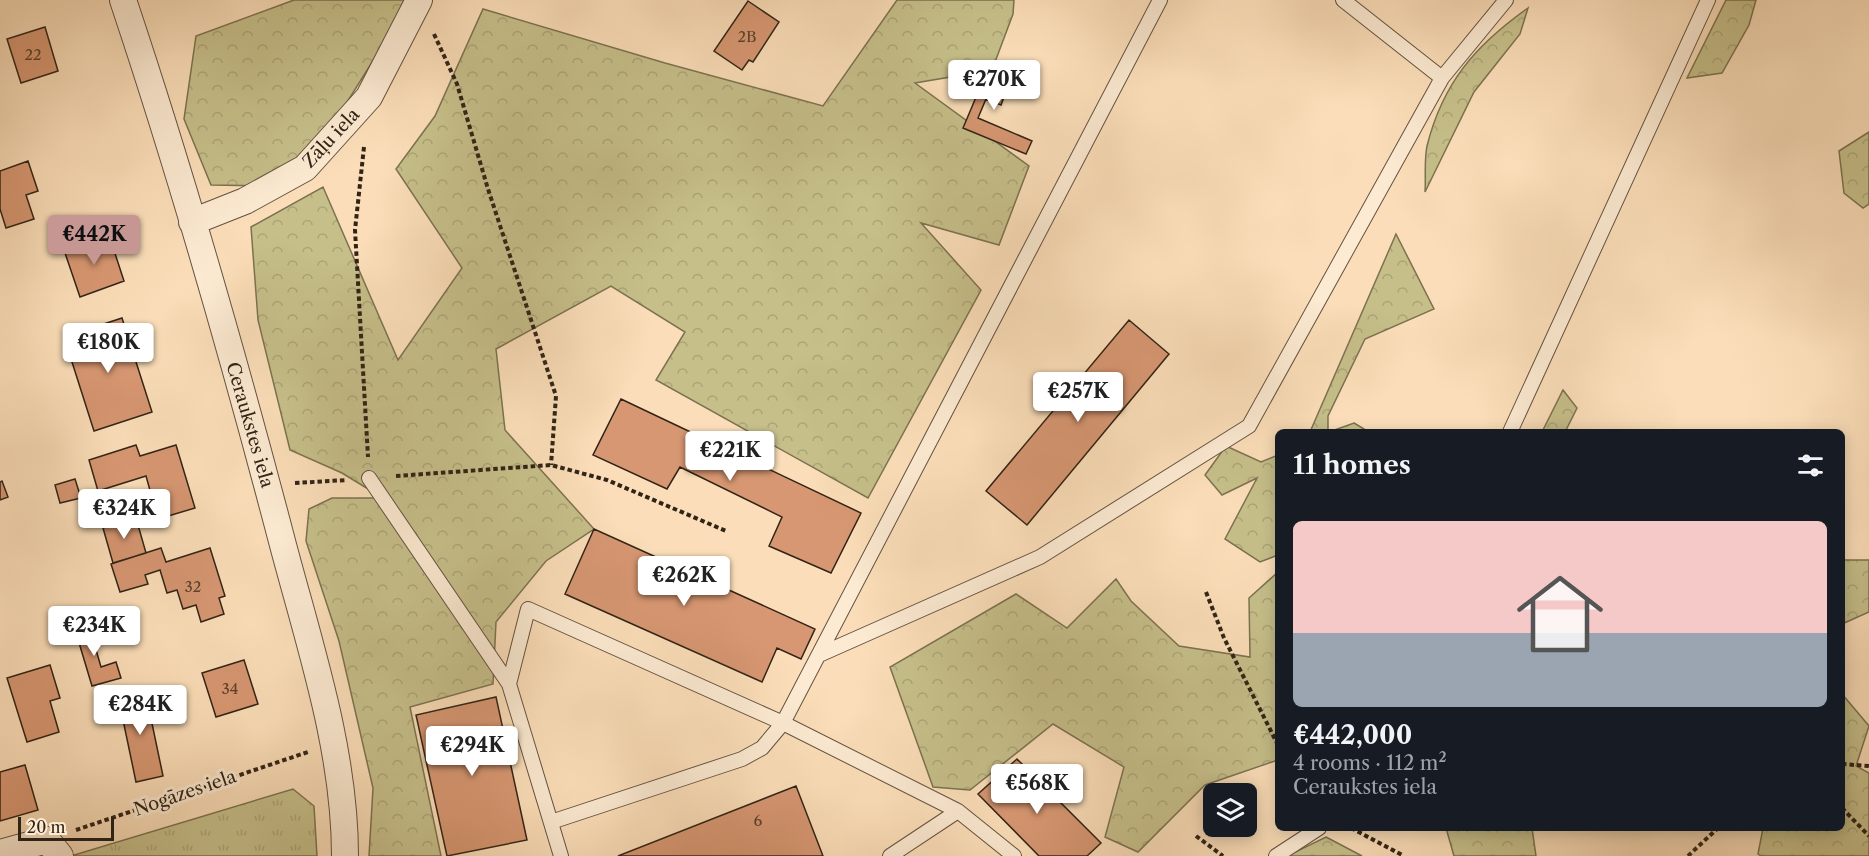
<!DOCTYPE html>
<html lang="en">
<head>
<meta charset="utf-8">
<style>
	body { margin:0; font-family:"Libre Caslon Text",serif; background:#20242c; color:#f1f3f6; height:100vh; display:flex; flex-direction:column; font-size:22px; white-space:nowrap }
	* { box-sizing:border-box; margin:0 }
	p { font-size:20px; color:#9ea1a6 }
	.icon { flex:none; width:33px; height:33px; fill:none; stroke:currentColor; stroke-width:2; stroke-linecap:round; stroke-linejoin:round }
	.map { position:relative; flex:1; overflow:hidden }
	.details { position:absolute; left:1275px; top:429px; width:570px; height:402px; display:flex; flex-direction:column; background:#171b24; border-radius:9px; box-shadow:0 3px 15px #0003 }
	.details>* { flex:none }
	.buttons { position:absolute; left:1203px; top:783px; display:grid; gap:12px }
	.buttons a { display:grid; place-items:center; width:54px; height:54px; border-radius:9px; background:#171b24; box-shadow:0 3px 15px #0003; font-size:30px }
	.scale { position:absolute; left:18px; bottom:15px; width:96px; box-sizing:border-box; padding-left:6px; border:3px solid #312417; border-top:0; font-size:16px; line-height:21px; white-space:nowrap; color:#312417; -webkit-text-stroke:4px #fcead2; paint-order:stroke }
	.price { position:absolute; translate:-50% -51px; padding:0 14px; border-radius:6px; background:#fff; color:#222; font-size:20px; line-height:39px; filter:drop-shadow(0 2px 3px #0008) }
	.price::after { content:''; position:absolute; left:50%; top:36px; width:18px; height:14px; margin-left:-9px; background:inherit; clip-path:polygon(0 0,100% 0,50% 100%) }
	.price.current { background:#c59692; color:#111 }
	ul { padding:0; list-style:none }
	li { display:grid; align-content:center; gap:12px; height:318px; padding:0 18px }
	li+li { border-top:2px solid #363941 }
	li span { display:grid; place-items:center; height:186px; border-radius:9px; color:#555 }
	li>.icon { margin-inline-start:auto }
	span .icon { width:108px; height:108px; fill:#fffc; stroke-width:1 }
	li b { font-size:26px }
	h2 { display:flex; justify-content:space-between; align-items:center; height:72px; padding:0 18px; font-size:26px }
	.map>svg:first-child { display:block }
	.grass { fill:url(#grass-tufts); stroke:#7c7250; stroke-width:1.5 }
	.forest { fill:url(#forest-crowns); stroke:#7c7250; stroke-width:1.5 }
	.building { fill:#d79772; stroke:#312417; stroke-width:1.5 }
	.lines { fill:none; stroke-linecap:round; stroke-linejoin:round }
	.service-casing { stroke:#645240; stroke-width:16 }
	.minor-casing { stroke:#645240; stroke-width:28 }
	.path { stroke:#312417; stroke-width:4; stroke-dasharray:4.5 3; stroke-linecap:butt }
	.service { stroke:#fcead2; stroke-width:14 }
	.minor { stroke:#fcead2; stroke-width:26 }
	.labels { text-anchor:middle; stroke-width:6; stroke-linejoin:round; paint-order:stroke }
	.number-label { font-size:15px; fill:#5a412e }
	.street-label { font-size:18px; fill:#312417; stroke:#fcead2 }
</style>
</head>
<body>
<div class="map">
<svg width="1869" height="856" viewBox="0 0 1869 856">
	<defs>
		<pattern id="grass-tufts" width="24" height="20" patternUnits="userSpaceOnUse" patternTransform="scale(1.5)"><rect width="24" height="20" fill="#c6bf8a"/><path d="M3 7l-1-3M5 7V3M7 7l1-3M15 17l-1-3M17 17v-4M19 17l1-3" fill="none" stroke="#aba476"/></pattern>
		<pattern id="forest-crowns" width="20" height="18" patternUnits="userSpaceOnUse" patternTransform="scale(1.5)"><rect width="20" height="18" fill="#c6bf8a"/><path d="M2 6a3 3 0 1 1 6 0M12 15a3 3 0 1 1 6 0" fill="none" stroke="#aba476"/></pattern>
	</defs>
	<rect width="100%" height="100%" fill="#fbdeb9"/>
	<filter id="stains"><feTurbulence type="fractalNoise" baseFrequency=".00333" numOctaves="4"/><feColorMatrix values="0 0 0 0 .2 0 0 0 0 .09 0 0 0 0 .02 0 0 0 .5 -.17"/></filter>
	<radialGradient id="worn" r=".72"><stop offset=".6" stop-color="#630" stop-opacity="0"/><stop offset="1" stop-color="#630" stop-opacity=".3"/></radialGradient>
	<path class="grass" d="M293,789l21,17 3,50h-246z"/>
	<path class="forest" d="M294,0h117l-87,139 -60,47 -53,-1 -27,-66 12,-83z
		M897,0h117l-1,14 -21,56 -77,13 114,83 -30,79 -78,-22 60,67 -113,208 -212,-118 29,-48 -74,-46 -115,63 9,81 89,99 -48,32 -50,61 -3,62 -83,23 31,149h-72l4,-68 -34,-147 -33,-100 3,-32 23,-11h51l-41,-25 -52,-23 -32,-130 -7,-93 72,-40 75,173 64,-92 -66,-99 39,-53 48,-107 182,54 158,43z
		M1726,0h30l-7,25 -27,48 -35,5z
		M1528,8l-8,26 -46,58 -49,100c1,-14 -1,-32 2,-46 16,-64 49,-101 101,-138z
		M1869,132v72l-6,4 -19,-15 -5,-42z
		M1396,234l38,75 -69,30 -37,77v16h-18z
		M1563,390l14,18 -12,24h-23z
		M1354,423l15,9h-40z
		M1226,446l35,16 17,-7v100l-18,7 -35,-23 32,-61 -35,17 -17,-20z
		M1842,560h27v52l-27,12z
		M1278,572v188l-73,25 -67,67 -33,-15 19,-70 -71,-43 -83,66 -37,-3 -43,-120 126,-73 51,34 49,-49 15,22 48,45 71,11 -1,-59z
		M1842,694l27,32 -13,40 13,7v83h-108l-3,-2 5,-26h79z
		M1446,828h86l4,28h-82z
		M1326,837l36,19h-74l1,-1z"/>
	<path class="building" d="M748,1l31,21 -26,40 -4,-2 -7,10 -28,-19z
		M45,27l13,44 -37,12 -14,-44z
		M990,64l23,10 -12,31 -15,-6 -8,19 54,23 -6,13 -63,-26z
		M28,161l10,30 -12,4 8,24 -28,9 -6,-19v-38z
		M109,235l15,46 -44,16 -16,-47z
		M122,318l30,94 -58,19 -30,-94z
		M1129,320l40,34 -142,171 -41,-34z
		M621,399l240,114 -30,60 -62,-27 13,-29 -102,-50 -13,22 -74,-34z
		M136,445l4,11 36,-11 19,63 -37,11 -12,-43 -48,15 -9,-31z
		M75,479l6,19 -21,5 -5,-18z
		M2,481l6,16 -8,3v-18z
		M136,518l10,35 -33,10 -10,-35z
		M594,529l221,100 -14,30 -24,-11 -15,34 -197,-88z
		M161,548l5,14 44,-14 15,48 -6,2 5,16 -23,8 -5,-17 -13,4 -6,-19 -10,3 -7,-23 -15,5 3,9 -28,8 -9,-28z
		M94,620l2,7 -6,2 11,38 15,-5 5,16 -29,8 -18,-60z
		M244,660l14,44 -42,13 -14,-44z
		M50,665l10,33 -10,3 9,31 -32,10 -20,-64z
		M145,690l18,86 -27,6 -18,-86z
		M496,697l31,143 -80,16 -31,-141z
		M1017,759l84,84 -14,13h-48l-61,-62z
		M25,765l13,45 -38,11v-49z
		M796,786l27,70h-205z"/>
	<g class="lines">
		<defs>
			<path id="service" d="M1442,78l64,-78
				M1510,432l198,-432
				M369,478l140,206
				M819,655l221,-98 209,-131 193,-348 -99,-78
				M551,822l191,-63 20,-11 21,-25 175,88 56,45
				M561,856l-52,-172 19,-75 255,114 377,-723
				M890,856l68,-45
				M1276,856l43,-28"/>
			<path id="minor" d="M123,0c60,179 112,362 160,545 27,102 62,205 62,311
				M192,222l53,-21 60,-33 64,-71 50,-97
				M0,853l47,-13 13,16"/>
		</defs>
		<use href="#service" class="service-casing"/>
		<use href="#minor" class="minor-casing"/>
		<path class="path" d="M434,34l23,50 31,105 68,207 -5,69
			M364,147l-9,83 13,227
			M396,476l155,-11 56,15 119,51
			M295,483l52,-3
			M1206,592l18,46 54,107
			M1842,764l27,2
			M1842,808l27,28
			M1351,828l53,28
			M76,830l232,-78
			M1196,836l27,20
			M1688,856l30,-28"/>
		<use href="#service" class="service"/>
		<use href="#minor" class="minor"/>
	</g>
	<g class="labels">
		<g class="number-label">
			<text x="747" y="42">2B</text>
			<text x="33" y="60">22</text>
			<text x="193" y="592">32</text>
			<text x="230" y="694">34</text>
			<text x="758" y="826">6</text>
		</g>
		<g class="street-label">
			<text transform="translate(331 138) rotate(-47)" y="6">Zāļu iela</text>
			<text transform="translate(250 425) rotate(74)" y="6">Ceraukstes iela</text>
			<text transform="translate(185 793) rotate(-19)" y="6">Nogāzes iela</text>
		</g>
	</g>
	<rect width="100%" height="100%" filter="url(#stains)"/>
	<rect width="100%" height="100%" fill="url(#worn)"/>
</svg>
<div class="buttons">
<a><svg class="icon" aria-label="layers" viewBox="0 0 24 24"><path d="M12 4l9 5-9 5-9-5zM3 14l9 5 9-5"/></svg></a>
</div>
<div class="scale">20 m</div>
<b class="price" style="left:994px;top:111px">€270K</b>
<b class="price current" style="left:94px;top:266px">€442K</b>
<b class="price" style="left:108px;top:374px">€180K</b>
<b class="price" style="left:1078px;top:423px">€257K</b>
<b class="price" style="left:730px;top:482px">€221K</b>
<b class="price" style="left:124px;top:540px">€324K</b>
<b class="price" style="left:684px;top:607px">€262K</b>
<b class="price" style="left:94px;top:657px">€234K</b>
<b class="price" style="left:140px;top:736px">€284K</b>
<b class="price" style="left:472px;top:777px">€294K</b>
<b class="price" style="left:1037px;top:815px">€568K</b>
<section class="details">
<h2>11 homes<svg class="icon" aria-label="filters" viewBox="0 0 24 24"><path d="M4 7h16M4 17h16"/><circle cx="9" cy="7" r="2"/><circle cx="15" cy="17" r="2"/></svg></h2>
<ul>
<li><span style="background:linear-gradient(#f6c9c9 60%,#9aa5b1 0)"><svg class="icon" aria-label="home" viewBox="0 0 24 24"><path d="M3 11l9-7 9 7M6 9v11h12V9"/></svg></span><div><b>€442,000</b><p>4 rooms · 112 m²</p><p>Ceraukstes iela</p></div></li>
</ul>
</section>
</div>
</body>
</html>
